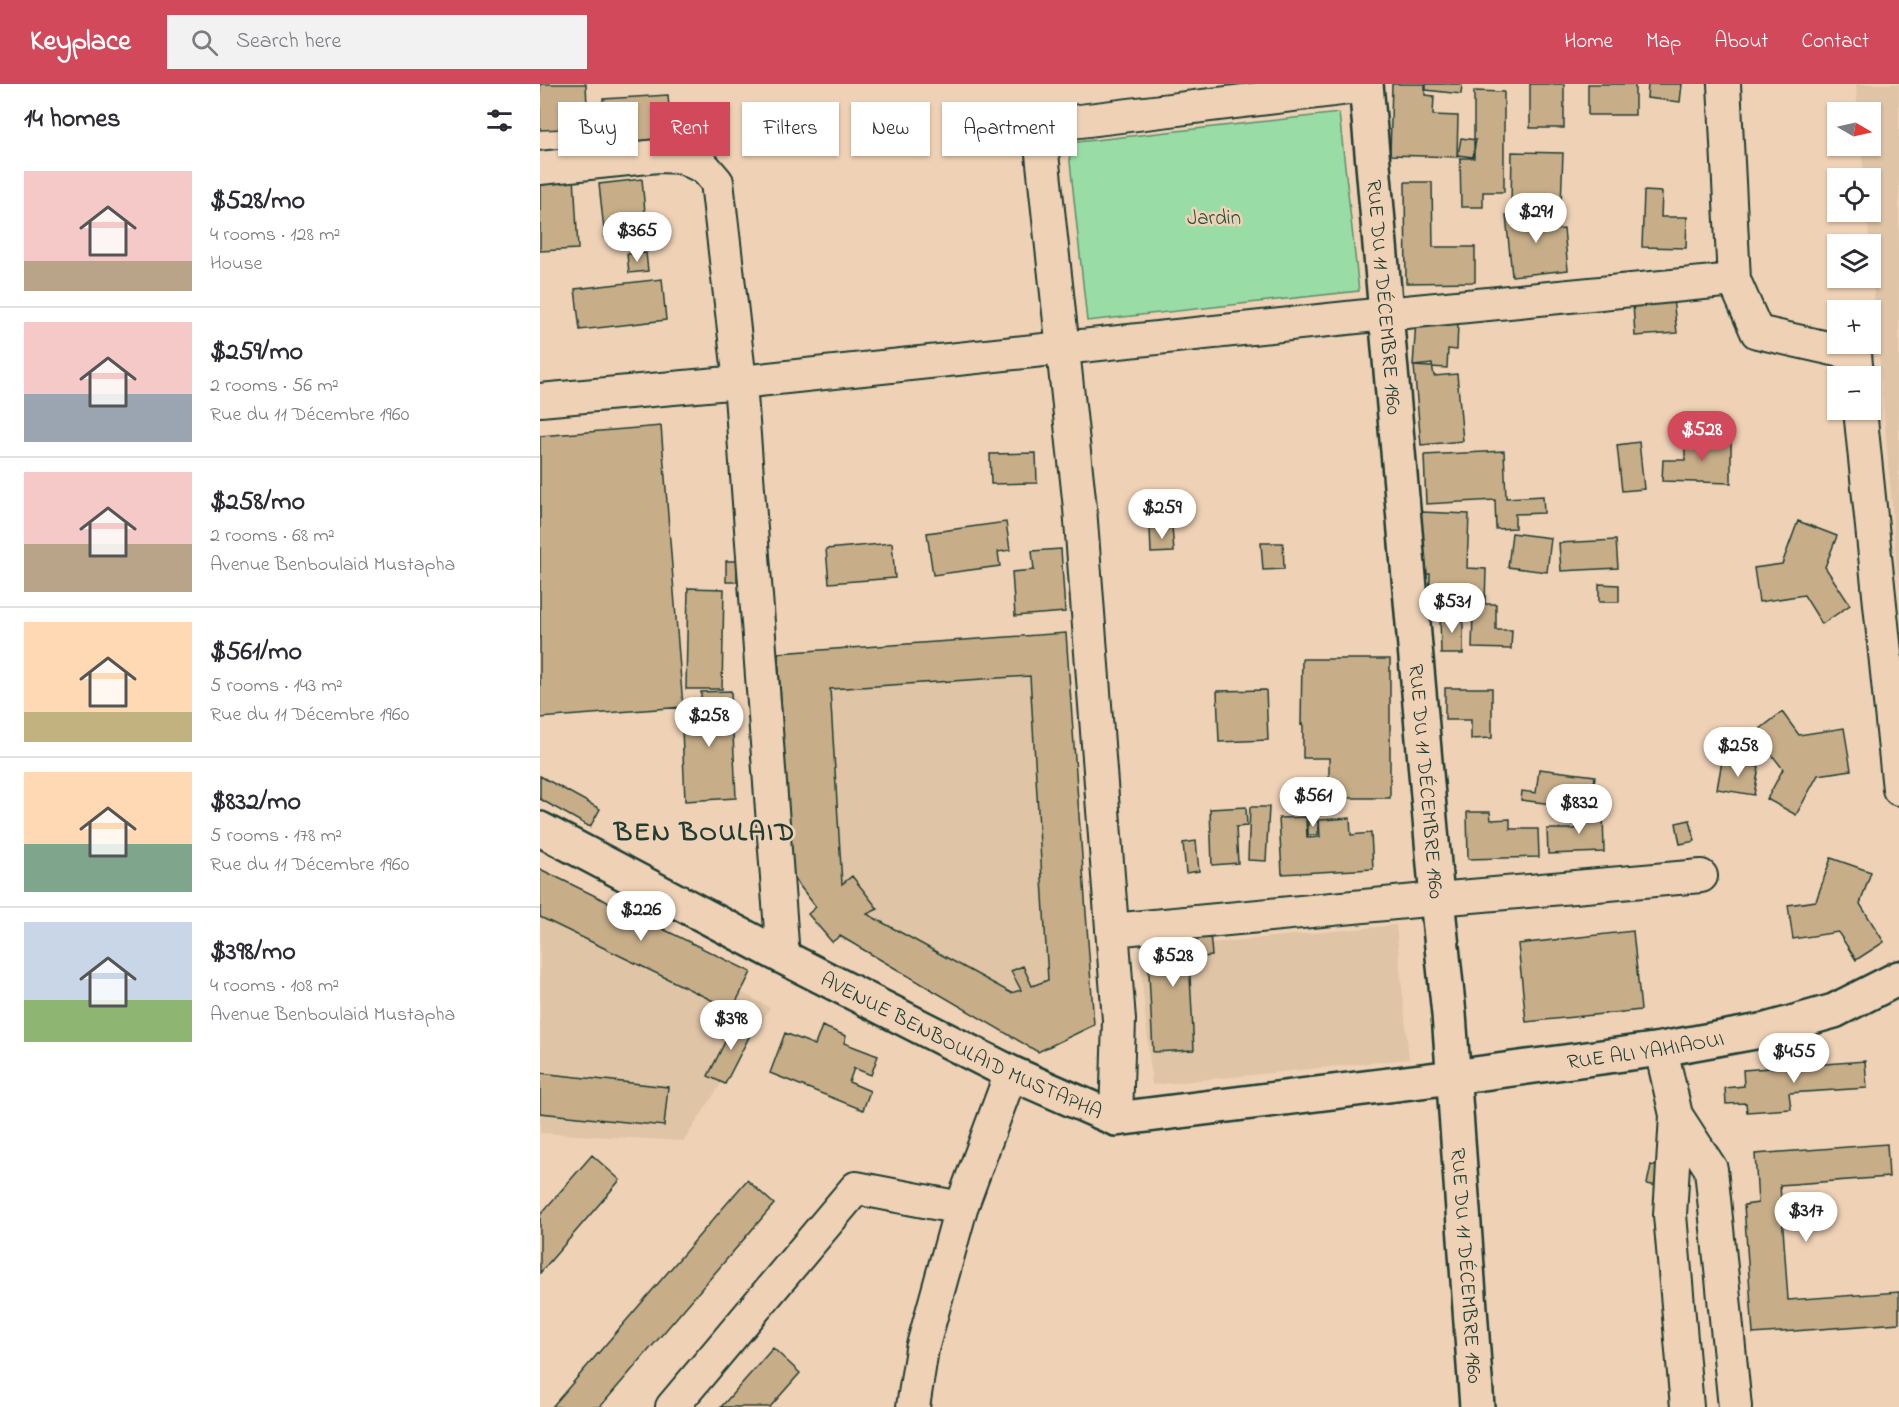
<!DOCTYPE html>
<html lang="en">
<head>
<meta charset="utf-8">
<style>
	body { margin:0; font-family:"Indie Flower",sans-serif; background:#f2f2f3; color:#2b2b33; height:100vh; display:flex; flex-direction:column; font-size:22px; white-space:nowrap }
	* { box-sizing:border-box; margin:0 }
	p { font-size:20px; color:#7c7c81 }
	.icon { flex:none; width:33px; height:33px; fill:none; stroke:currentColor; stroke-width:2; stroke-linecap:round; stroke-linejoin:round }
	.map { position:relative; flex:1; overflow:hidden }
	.sheet { display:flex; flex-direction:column; background:#fff; width:540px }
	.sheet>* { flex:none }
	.hud { position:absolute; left:18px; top:18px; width:570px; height:54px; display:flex; gap:12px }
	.needle { width:39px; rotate:99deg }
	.tools { position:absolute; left:1287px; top:18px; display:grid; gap:12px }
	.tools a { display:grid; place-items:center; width:54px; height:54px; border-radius:0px; background:#fff; box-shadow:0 2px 4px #0004; font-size:30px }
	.price { position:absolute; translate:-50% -51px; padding:0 14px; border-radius:21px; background:#fff; color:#222; font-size:20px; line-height:39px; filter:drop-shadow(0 2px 3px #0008) }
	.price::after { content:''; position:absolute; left:50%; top:36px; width:18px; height:14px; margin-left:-9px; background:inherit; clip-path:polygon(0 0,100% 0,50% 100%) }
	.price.on { background:#d1495b; color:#fff }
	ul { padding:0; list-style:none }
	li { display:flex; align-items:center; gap:18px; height:150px; padding:0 24px }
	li+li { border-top:2px solid #e1e1e2 }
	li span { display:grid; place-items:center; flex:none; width:168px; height:120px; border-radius:0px; color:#555 }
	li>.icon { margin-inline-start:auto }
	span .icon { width:72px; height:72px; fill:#fffc; stroke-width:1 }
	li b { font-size:26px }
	h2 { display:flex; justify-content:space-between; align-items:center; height:72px; padding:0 24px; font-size:26px }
	.pill { padding:0 21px; border-radius:0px; background:#fff; box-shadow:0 2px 4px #0004; font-size:21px; line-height:54px }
	.pill.on { background:#d1495b; color:#fff }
	header { display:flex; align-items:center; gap:36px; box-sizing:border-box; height:84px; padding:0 30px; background:#d1495b; color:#fff }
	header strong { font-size:28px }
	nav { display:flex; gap:33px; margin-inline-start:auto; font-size:21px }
	.search { width:420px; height:54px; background:#f2f2f3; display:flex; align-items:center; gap:15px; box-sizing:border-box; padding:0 21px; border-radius:0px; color:#7c7c81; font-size:22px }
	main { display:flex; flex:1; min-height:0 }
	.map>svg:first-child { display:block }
	.built { fill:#dfc4a6 }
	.green { fill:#99dca6; stroke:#5c8c6d; stroke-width:1.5 }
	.building { fill:#c7ae89; stroke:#1f3d34; stroke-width:1.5; fill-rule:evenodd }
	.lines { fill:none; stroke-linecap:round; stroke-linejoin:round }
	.minor-casing { stroke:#1f3d34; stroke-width:36 }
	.major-casing { stroke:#1f3d34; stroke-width:38 }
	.minor { stroke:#efd2b6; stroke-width:32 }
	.major { stroke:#efd2b6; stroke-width:33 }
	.labels { text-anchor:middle; stroke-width:5; stroke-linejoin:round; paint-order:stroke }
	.park-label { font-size:21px; fill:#2b4d3f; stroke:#efd2b6 }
	.street-label { font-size:21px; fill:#1f3d34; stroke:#efd2b6 }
	.district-label { font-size:27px; font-weight:bold; letter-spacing:1.5px; fill:#1f3d34; stroke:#efd2b6 }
</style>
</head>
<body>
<header>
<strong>Keyplace</strong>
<div class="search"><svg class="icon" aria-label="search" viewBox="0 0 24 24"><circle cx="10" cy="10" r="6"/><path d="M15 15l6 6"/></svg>Search here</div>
<nav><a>Home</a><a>Map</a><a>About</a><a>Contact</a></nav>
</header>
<main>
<section class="sheet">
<h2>14 homes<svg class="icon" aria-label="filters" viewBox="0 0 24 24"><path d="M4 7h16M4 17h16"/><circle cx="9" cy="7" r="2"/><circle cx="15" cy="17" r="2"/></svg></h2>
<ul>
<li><span style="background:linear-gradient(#f6c9c9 75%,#b9a48a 0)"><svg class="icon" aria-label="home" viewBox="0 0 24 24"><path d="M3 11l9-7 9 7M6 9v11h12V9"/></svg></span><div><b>$528/mo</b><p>4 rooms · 128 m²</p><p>House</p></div></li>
<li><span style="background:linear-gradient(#f6c9c9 60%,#9aa5b1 0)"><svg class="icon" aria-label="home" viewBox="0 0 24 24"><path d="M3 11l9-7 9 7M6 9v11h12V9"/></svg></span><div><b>$259/mo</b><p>2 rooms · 56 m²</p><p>Rue du 11 Décembre 1960</p></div></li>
<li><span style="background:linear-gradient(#f6c9c9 60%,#b9a48a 0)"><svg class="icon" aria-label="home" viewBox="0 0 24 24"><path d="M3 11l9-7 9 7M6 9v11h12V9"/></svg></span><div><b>$258/mo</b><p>2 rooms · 68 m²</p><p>Avenue Benboulaid Mustapha</p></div></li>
<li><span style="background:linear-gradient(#ffd9b3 75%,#c2b280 0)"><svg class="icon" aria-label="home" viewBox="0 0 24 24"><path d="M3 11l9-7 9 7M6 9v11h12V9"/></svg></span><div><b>$561/mo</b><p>5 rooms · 143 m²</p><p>Rue du 11 Décembre 1960</p></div></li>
<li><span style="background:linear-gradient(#ffd9b3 60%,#7fa58c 0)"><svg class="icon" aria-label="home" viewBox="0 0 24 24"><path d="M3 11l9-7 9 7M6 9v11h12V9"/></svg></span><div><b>$832/mo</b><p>5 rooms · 178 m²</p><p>Rue du 11 Décembre 1960</p></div></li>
<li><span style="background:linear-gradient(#c9d6e8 65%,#8fb573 0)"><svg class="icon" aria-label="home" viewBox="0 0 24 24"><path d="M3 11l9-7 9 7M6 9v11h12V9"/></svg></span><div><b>$398/mo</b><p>4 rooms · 108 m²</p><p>Avenue Benboulaid Mustapha</p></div></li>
</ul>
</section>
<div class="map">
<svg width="1359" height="1323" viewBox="0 0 1359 1323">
	<rect width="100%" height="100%" fill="#efd2b6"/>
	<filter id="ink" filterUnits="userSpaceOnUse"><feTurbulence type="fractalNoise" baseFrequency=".0167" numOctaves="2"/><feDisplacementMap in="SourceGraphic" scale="12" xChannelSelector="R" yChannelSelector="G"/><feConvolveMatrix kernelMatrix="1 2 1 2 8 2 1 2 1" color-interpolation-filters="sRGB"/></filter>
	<g filter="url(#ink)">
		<path class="built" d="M1316,0h43v506l-32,-378h3v-34h-6l-3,-32h9v-34h-12z
			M526,549l28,392 -56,27 -198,-116 -8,6 -24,-28 8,-8 -38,-253z
			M0,797l230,127 -86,133 -144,-8z
			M856,841l13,134 -257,26 -13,-135z"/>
		<path class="green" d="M799,29l20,178 -272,30 -19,-178z"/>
		<path class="building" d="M0,0h46l2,44 -48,2z
			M852,0h33v11l9,1 -1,19 25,1 -1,41 -67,-2z
			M886,0h36l-1,10 -35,-4z
			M990,0h34v44h-34z
			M1048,0h47v31h-47z
			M1108,0h34l-2,18 -33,-4z
			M934,7l30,1v100h-21v15h-22l-1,-49h14z
			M128,11l4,52 -65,5 -4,-53z
			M921,54l15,2 -3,17 -15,-2z
			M972,68l51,1 -2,52 -50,-1z
			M34,92l4,73 -38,2v-74z
			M102,95l5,55 -42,5 -6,-55z
			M865,98h27l1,65h42v35l-69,1z
			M1104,107l18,1 -1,25h26l-1,31 -44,-1z
			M1010,127l2,19 12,-1 4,41 -56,6 -6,-61z
			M106,169l2,18 -19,2 -2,-19z
			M122,195l4,41 -86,10 -5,-41z
			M1133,215l4,34 -42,3 -2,-33z
			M876,237l42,2 -1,27 -9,-1 -1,19 -34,-2z
			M892,280l2,12 23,-2 6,67 -42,4 -7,-79z
			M121,342l22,281 -143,11v-282z
			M1145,353h46v46l-69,-2 1,-21h22z
			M1099,358l5,47 -22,2 -5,-46z
			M964,367l2,47 37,-2 1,17 -29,1v14l-19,1 -1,-29 -69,4 -2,-49z
			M496,369l1,30 -46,1 -1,-30z
			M881,428l48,2 -2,54 19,1 -1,35h11v26h16l-1,19 -39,-1 1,-36 -44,-2 1,-36h-11z
			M1258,437l39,15 -12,31 25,38 -28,19 -18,-29 -45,7 -5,-34 28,-4z
			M466,438l4,28 -12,2 2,14 -67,9 -6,-42z
			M632,443l2,25 -23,1 -1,-25z
			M972,449l39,5 -4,34 -39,-5z
			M1076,456l2,28 -57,3 -2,-28z
			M352,459l3,35 -66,5 -3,-34z
			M721,459h22l1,26 -21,1z
			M521,465l4,63 -50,4 -3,-44 22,-2 -2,-19z
			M186,477h11v21h-11z
			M1059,500l20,1v17h-20z
			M148,504l36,1 -2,100h-36z
			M900,531h23v39h-22z
			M526,549l28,392 -56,27 -198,-116 -8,6 -24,-28 8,-7 -24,-31 -14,-223zM490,592l18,304 -16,6 -9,-20 -12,5 10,19 -10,3 -144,-79 11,-5 -26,-33 -10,8 -12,-195z
			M762,575h88v139h-61v-40h-26v-34l-2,1z
			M905,604h47v50l-21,1v-19h-26z
			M726,606l2,50 -49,2 -2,-51z
			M191,607l5,107 -51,3 -4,-97 20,-1v-11z
			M1242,628l17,23 45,-7 7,42 -33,5 -22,40 -29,-16 16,-30 -28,-36z
			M1182,677l37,6 -5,28 -37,-6z
			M999,685l56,7 -4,33 -70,-9 1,-9 14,2z
			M0,692l60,33 -10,18 -50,-28z
			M706,723l1,19 -11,1 2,36 -26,2 -2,-56z
			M710,723h19l-3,54 -18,-1z
			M1063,727l1,41 -56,2 -1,-25h29l-1,-17z
			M927,728h23l1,8 19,-1v10h28l1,28 -71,2z
			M766,733l1,21 13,-1 -1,-17 31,-2 1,17 20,-2 2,36 -91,5 -3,-56z
			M1150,736l5,21 -15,3 -4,-21z
			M768,737h10v14h-10z
			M656,757l3,30 -13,2 -3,-30z
			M1291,774l40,14 -11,32 24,38 -28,18 -18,-28 -45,7 -5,-34 28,-4z
			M0,785l211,103 -19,38 -192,-93z
			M1093,847l8,79 -115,12 -8,-78z
			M670,848l2,24 -23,2 5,92 -41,2 -6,-117z
			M197,934l17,9 -29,57 -17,-8z
			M282,942l24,10 -2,7 34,13 -7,19 -17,-7 -5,14 21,9 -7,19 -93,-37 15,-40 30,12z
			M1325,977l2,27 -78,5 2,16 -44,3 -1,-9 -20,1 -1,-16 19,-2 -1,-16z
			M0,989l128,14 -4,39 -124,-13z
			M1347,1060l2,33 -109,8 8,115 111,-8v31l-146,11 -9,-129 14,-2 -3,-49z
			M52,1071l28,25 -80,93v-58z
			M1111,1081l15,3 -4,19 -15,-3z
			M207,1096l27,24 -174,203h-48z
			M233,1264l27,25 -30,34h-49z"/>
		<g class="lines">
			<defs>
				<path id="minor" d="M0,84l118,-12 24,1 23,11 12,14 23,200 43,575
					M1194,196l23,52 98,22 2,22
					M0,316l200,-18 645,-68 349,-34 -10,-196
					M1320,326l39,379
					M572,846l325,-31 264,-23
					M1121,965l15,66 -6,100 17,192
					M1136,1031l35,54 24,238
					M576,1035l3,-99 -39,-512 -41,-382 327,-40
					M132,1323l184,-219 105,20
					M373,1323l9,-58 39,-141 50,-135"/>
				<g id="major">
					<path id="s1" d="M826,0l71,815 12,115 28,393"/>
					<path id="s2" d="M0,745l243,128 228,116 105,46 337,-42 208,-28 105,-19 68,-19 65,-33"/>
				</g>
			</defs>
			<use href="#minor" class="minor-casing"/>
			<use href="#major" class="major-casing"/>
			<use href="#minor" class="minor"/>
			<use href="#major" class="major"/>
		</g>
	</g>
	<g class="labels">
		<g class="park-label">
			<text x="674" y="140">Jardin</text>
		</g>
		<g class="street-label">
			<text dy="7" stroke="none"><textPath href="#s1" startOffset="214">RUE DU 11 DÉCEMBRE 1960</textPath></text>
			<text dy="7" stroke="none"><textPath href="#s1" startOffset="700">RUE DU 11 DÉCEMBRE 1960</textPath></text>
			<text dy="7" stroke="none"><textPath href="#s2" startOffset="474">AVENUE BENBOULAID MUSTAPHA</textPath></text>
			<text dy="7" stroke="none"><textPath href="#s2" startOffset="1179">RUE ALI YAHIAOUI</textPath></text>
			<text dy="7" stroke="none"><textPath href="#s1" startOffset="1186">RUE DU 11 DÉCEMBRE 1960</textPath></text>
		</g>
		<g class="district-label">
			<text x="165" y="756">BEN BOULAID</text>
		</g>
	</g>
</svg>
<div class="tools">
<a><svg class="needle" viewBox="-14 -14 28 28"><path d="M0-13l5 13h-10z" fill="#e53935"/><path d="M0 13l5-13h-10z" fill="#7c7c81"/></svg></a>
<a><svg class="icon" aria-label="locate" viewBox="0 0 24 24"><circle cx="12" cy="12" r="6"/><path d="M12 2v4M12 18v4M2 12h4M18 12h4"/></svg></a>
<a><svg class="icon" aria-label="layers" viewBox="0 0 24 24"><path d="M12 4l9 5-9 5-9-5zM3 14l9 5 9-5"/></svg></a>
<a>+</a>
<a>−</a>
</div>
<b class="price" style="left:996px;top:160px">$291</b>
<b class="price" style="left:97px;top:179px">$365</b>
<b class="price on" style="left:1162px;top:378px">$528</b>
<b class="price" style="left:622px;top:456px">$259</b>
<b class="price" style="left:912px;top:550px">$531</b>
<b class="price" style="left:169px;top:664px">$258</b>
<b class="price" style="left:1198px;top:694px">$258</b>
<b class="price" style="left:773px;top:744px">$561</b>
<b class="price" style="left:1039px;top:751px">$832</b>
<b class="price" style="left:101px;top:858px">$226</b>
<b class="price" style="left:633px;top:904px">$528</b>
<b class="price" style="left:191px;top:967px">$398</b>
<b class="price" style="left:1254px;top:1000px">$455</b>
<b class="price" style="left:1266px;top:1159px">$317</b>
<div class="hud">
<a class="pill">Buy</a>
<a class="pill on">Rent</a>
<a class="pill">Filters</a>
<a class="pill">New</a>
<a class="pill">Apartment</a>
</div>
</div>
</main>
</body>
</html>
